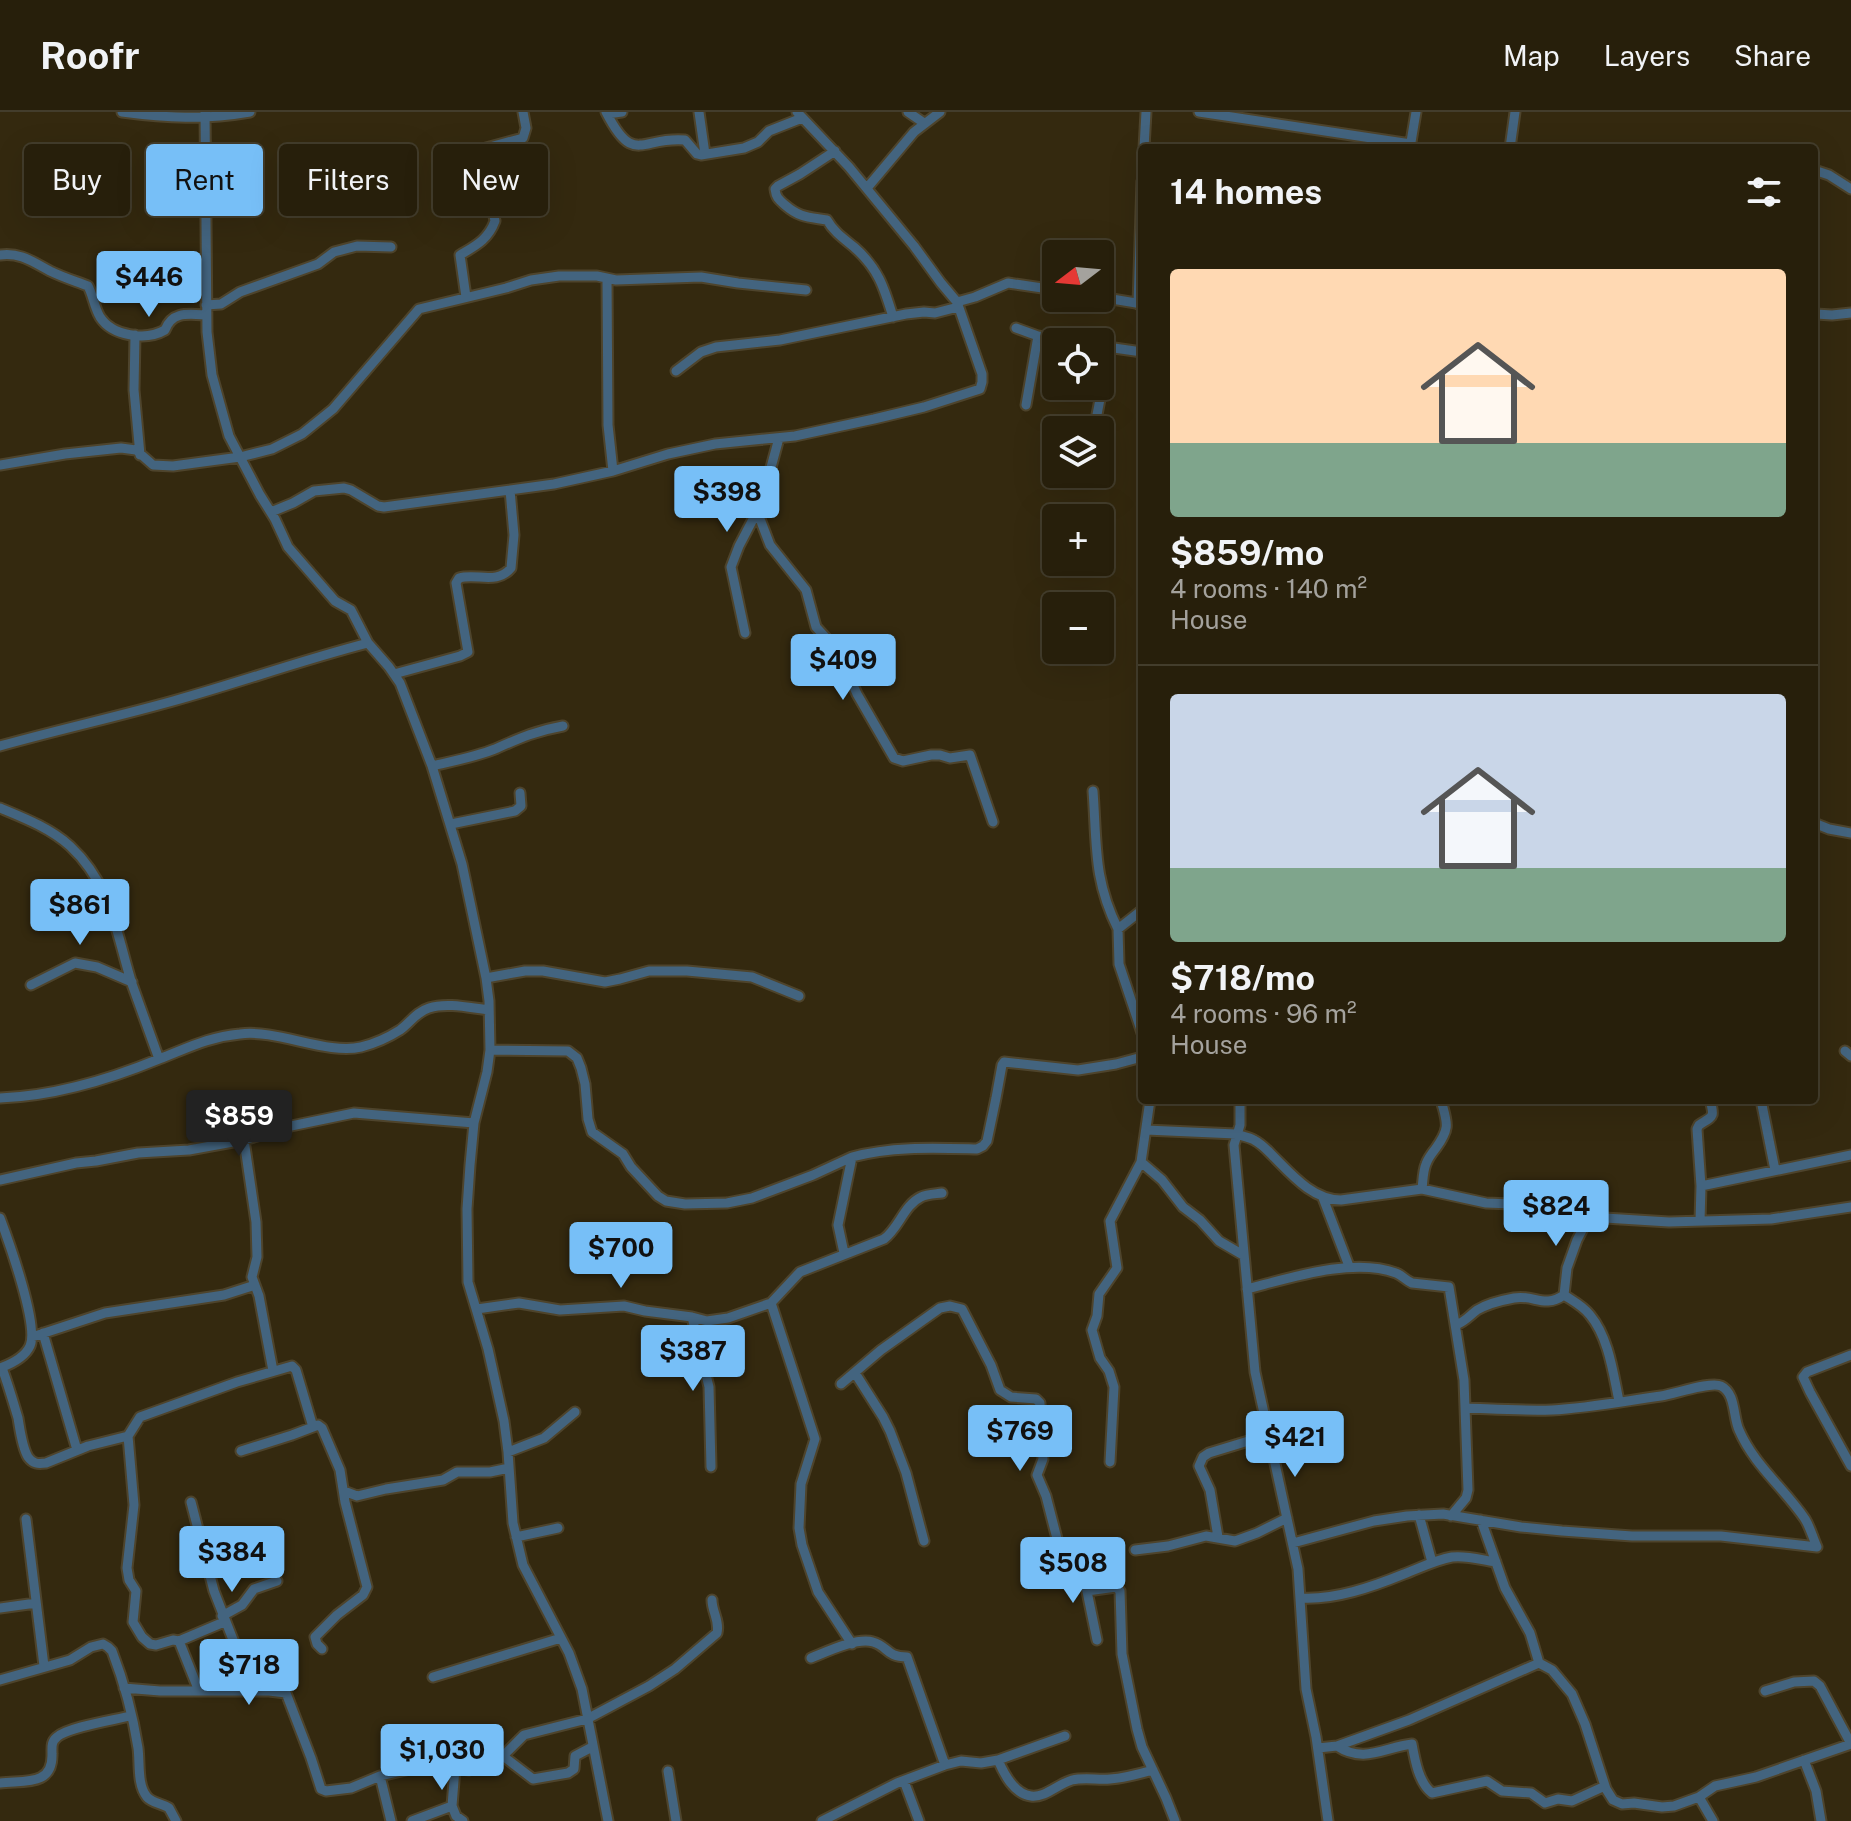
<!DOCTYPE html>
<html lang="en">
<head>
<meta charset="utf-8">
<style>
	body { margin:0; font-family:"Public Sans",sans-serif; background:#2f2714; color:#f1f3f6; height:100vh; display:flex; flex-direction:column; font-size:30px; white-space:nowrap }
	* { box-sizing:border-box; margin:0 }
	p { font-size:26px; color:#a4a29d }
	.icon { flex:none; width:44px; height:44px; fill:none; stroke:currentColor; stroke-width:2; stroke-linecap:round; stroke-linejoin:round }
	.map { position:relative; flex:1; overflow:hidden }
	.details { position:absolute; left:1138px; top:32px; width:680px; height:960px; display:flex; flex-direction:column; background:#271f0b; border-radius:8px; box-shadow:0 8px 32px #0002,0 0 0 2px #433d2c }
	.details>* { flex:none }
	.hud { position:absolute; left:24px; top:32px; width:760px; height:72px; display:flex; gap:16px }
	.needle { width:52px; rotate:254deg }
	.fabs { position:absolute; left:1042px; top:128px; display:grid; gap:16px }
	.fabs a { display:grid; place-items:center; width:72px; height:72px; border-radius:8px; background:#271f0b; box-shadow:0 8px 32px #0002,0 0 0 2px #433d2c; font-size:40px }
	.price { position:absolute; translate:-50% -68px; padding:0 18px; border-radius:8px; background:#77bff7; color:#111; font-size:26px; line-height:52px; filter:drop-shadow(0 2px 4px #0008) }
	.price::after { content:''; position:absolute; left:50%; top:48px; width:24px; height:18px; margin-left:-12px; background:inherit; clip-path:polygon(0 0,100% 0,50% 100%) }
	.price.current { background:#222; color:#fff }
	ul { padding:0; list-style:none }
	li { display:grid; align-content:center; gap:16px; height:424px; padding:0 32px }
	li+li { border-top:2px solid #433d2c }
	li span { display:grid; place-items:center; height:248px; border-radius:8px; color:#555 }
	li>.icon { margin-inline-start:auto }
	span .icon { width:144px; height:144px; fill:#fffc; stroke-width:1 }
	li b { font-size:34px }
	h2 { display:flex; justify-content:space-between; align-items:center; height:96px; padding:0 32px; font-size:34px }
	.pill { padding:0 28px; border-radius:8px; background:#271f0b; box-shadow:0 8px 32px #0002,0 0 0 2px #433d2c; font-size:28px; line-height:72px }
	.pill.current { background:#77bff7; color:#111 }
	header { display:flex; align-items:center; gap:48px; box-sizing:border-box; height:112px; padding:0 40px; background:#271f0b; border-bottom:2px solid #433d2c }
	header strong { font-size:38px }
	nav { display:flex; gap:44px; margin-inline-start:auto; font-size:28px }
	.map>svg:first-child { display:block }
	.lines { fill:none; stroke-linecap:round; stroke-linejoin:round }
	.minor-casing { stroke:#4e442c; stroke-width:13 }
	.minor { stroke:#43647f; stroke-width:9 }
</style>
</head>
<body>
<header>
<strong>Roofr</strong>
<nav><a>Map</a><a>Layers</a><a>Share</a></nav>
</header>
<div class="map">
<svg width="1851" height="1709" viewBox="0 0 1851 1709">
	<rect width="100%" height="100%" fill="#34290f"/>
	<g class="lines">
		<defs>
			<path id="minor" d="M122,0c45,6 82,8 128,0
				M205,0l2,220 5,43 17,61 31,59 15,24 13,28 47,54 16,9 17,33 21,24 11,16 32,83 30,98 24,114 3,23 1,49 -3,22 -13,51 -4,42 -3,44 1,73 20,67 16,72 4,31 5,71 10,42 46,88 13,36 26,132
				M606,0c28,55 35,24 79,28l12,14 4,1 43,-7 14,-6 11,-11 33,-13
				M699,0l6,42
				M797,0l52,55 65,79 27,37 16,19 18,-5 33,-14 48,7
				M908,0l16,11
				M1199,0l212,32
				M607,2l15,-2
				M1144,36l2,-36
				M1410,36l6,-36
				M1510,36l5,-36
				M835,39l-35,23 -22,12 -3,3c1,8 3,10 10,16 15,13 24,12 42,15 7,12 16,18 27,27 24,21 30,40 39,70
				M1814,58l15,5 22,14
				M867,76l47,-56 26,-20
				M0,143c20,-3 33,7 50,16 12,6 25,10 38,15 5,9 6,21 12,31 12,19 46,24 65,13 7,-19 23,-16 41,-15
				M607,167l1,146 5,46
				M466,185l-6,-42c15,-9 28,-15 35,-34l-13,-68 4,-5 37,-10 3,-10 -3,-16
				M1100,185l42,7
				M1138,192l4,-123
				M206,193l15,-1 19,-12 78,-28 16,-12 23,-6 34,1
				M1816,202l16,1 19,-2
				M1016,216l22,8 36,6
				M135,223l-1,55 6,65
				M1100,234l42,6
				M676,259l25,-19 15,-5 64,-7 126,-26 18,-2 11,1 23,-6
				M1026,293l12,-69
				M1094,318l16,-82
				M0,353l65,-11 56,-6 15,2 17,15 20,1 67,-9 32,-8 30,-15 31,-25 86,-100 87,-21 25,-8 28,-4h38l19,4 85,-3 37,6 68,7
				M757,399l13,34 36,45 10,37 22,24 19,43 37,64 9,3 28,-6h9l10,3 20,-3 23,67
				M271,400l22,-9 21,-12 30,-3 7,2 27,16 6,1 170,-23 59,-13 55,-17 47,-10 80,-8 79,-17 50,-12 56,-18 2,-7v-8l-25,-72
				M745,521l-14,-66 8,-21 22,-42 18,-66
				M394,562l66,-18 8,-4 -12,-69 3,-5c18,-5 38,7 52,-10l3,-33 -4,-45
				M0,634c57,-16 116,-29 173,-45 65,-18 129,-41 195,-58
				M432,654c21,-5 43,-9 63,-17 25,-11 40,-18 68,-23
				M1093,679c4,53 0,88 25,138
				M0,696c24,10 50,20 70,38 42,39 46,87 62,138 9,25 18,50 27,75
				M1814,711l15,6 22,4
				M451,712l64,-13 6,-5 -1,-13
				M1142,798l-24,19 1,35 23,69
				M486,866l39,-7h18l62,11 15,-3 29,-8h38l65,6 47,19
				M31,873l44,-22 22,4 35,15
				M490,938l78,1 9,7 4,10 4,16 3,35 4,13 31,22 8,13 27,29 8,5 19,3 42,-1 25,-5 61,-23 39,-18
				M1845,939l6,5
				M0,986c55,-2 108,-18 159,-39 29,-11 49,-22 81,-25 37,-5 87,21 121,13 12,-3 28,-10 39,-17 10,-7 16,-18 29,-22 18,-6 42,0 60,2
				M1240,988v25l-6,20 21,227 43,197 8,120 10,48 12,84
				M1761,988l14,70
				M1146,1018l90,4c6,2 13,3 18,6 8,4 14,11 19,16 19,19 40,44 68,44l81,-11 64,14 56,2 47,12 80,5 102,-3 80,-12
				M244,1028l12,82 1,35 -5,20 7,19 14,75
				M1141,1050l21,18 21,27 17,13 19,21 24,14
				M0,1068l76,-17 20,-2 42,-8 51,-3 55,-10 47,-14 63,-13 120,10
				M1701,1074l150,-31
				M1422,1077c1,-8 1,-18 4,-25 2,-6 6,-11 10,-16 15,-21 11,-25 5,-48
				M1323,1086l26,68
				M0,1106c9,24 39,108 30,128 -5,11 -19,18 -30,22
				M1700,1109l1,-35 -4,-57 2,-4c14,-9 16,-7 11,-25
				M844,1141l-6,-28 14,-68c40,-11 84,-9 125,-8l6,-3 4,-5 9,-43 6,-33 2,-3 74,8 38,-6 26,-7
				M1247,1177c43,-11 106,-32 149,-16 6,2 9,7 16,10l37,4 15,93 4,110 -2,8 -15,18
				M1564,1183c9,6 19,11 26,20 19,23 23,58 29,86
				M771,1191l44,136 -14,45 -2,44 3,17 16,47 34,52
				M477,1197l42,-6 41,7 64,-4 21,5 47,6 15,4 21,-3 43,-15 29,-31 84,-33c15,-11 20,-34 37,-42 6,-3 14,-3 21,-4
				M692,1205l17,70 2,80
				M1456,1213c10,-4 13,-9 21,-15 10,-6 26,-10 37,-12 20,-4 30,11 50,-3l3,-27 10,-28 12,-23
				M43,1221l34,117
				M32,1225l73,-24 119,-18 31,-10
				M1851,1243l-44,17 -4,5 7,15 41,74
				M2,1256c6,16 11,33 16,50 2,12 4,29 10,39 5,7 10,7 18,6l42,-17 40,-10
				M855,1261l28,44 7,14 16,42 18,68
				M841,1272l40,-34 59,-42 10,-2 12,3 29,56 9,25 11,7 25,2 4,4 3,56 -6,16 9,21 16,62 19,11 2,3 14,68
				M1466,1296c28,1 57,3 86,2 36,-2 73,-9 109,-14 14,-2 50,-15 60,-10 15,7 12,32 18,44 15,35 45,58 66,89 5,8 8,19 12,28
				M241,1339l51,-16 21,-8
				M508,1340l36,-14 31,-26
				M1110,1350l4,-75 -5,-16 -9,-13 -8,-28 5,-14 2,-22 18,-26 -7,-47 31,-59 9,-62
				M344,1379l13,5 29,-7 57,-9 14,-8h33l19,-4
				M191,1390l23,89 23,59 6,41
				M1419,1403l13,47
				M26,1407l18,147
				M516,1425l42,-9
				M1218,1425l-8,-47 -11,-24 4,-9 6,-4 59,-18
				M1293,1431l81,-22 33,-5 36,-2 78,13 41,4 70,5h89l96,11
				M1135,1438l33,-4 38,-10 29,5 22,-8 30,-15
				M1087,1479l29,-4 4,4 2,63 15,75 5,18 24,51 9,23
				M1301,1486c34,2 71,-11 103,-24 16,-6 31,-14 48,-17 14,-2 30,3 44,5
				M0,1496l36,-5
				M222,1504l20,-11 12,-16 23,-8
				M179,1529l45,-19
				M811,1546c15,-6 46,-21 62,-16 15,4 13,15 34,15l38,108
				M1539,1551l13,7 20,24 13,30 21,65 7,11 9,4 12,-1 28,4 12,-1 25,-9 16,-11 41,-9 95,-33
				M433,1565l128,-39
				M0,1568l70,-20 21,-13 12,-3 5,3 4,4c12,31 21,65 26,97 2,15 -1,37 9,49 5,6 16,7 22,11l7,13
				M124,1576l36,3h109l17,2 25,65 10,31 5,2 25,-3 29,-12 51,-12h16l8,4 14,2 14,-4 20,-10 21,-21 63,-16 62,-33 26,-17 42,-36c3,-12 -5,-21 -5,-33
				M199,1579l-20,-50 -6,-1 -17,5 -6,-1 -8,-7 -9,-15 3,-31 -7,-11 -2,-12 7,-63 -6,-69 12,-19 97,-35 55,-16 4,4 17,57 5,-2 4,3 18,42 5,32 22,85 -4,8 -26,20 -22,22 2,7 5,5
				M1765,1579l29,-9 20,-1 6,5 31,58
				M1337,1634c27,18 48,1 75,-2 3,17 7,39 20,49l55,-12 15,10 29,2 14,10 13,-4 14,2 33,-15
				M1318,1636l19,-2 72,-26 130,-57 -9,-30 -25,-45 -24,-68
				M503,1644l30,23 35,-6 6,-4 1,-13 17,-9
				M998,1648c6,14 16,34 33,36 14,2 27,-12 41,-16 12,-3 25,0 38,-1 14,-1 29,-5 43,-9
				M1804,1648l12,31 5,30
				M668,1659l8,50
				M380,1664l11,45
				M904,1669l15,40
				M0,1671c23,-3 53,4 52,-29 0,-7 -1,-12 5,-17 11,-10 57,-17 73,-21
				M1699,1685l14,24
				M452,1694l3,-38
				M412,1709l40,-15 4,10 7,5
				M822,1709l75,-38 48,-18 16,-4 20,2 17,-3 67,-24"/>
		</defs>
		<use href="#minor" class="minor-casing"/>
		<use href="#minor" class="minor"/>
	</g>
</svg>
<div class="fabs">
<a><svg class="needle" viewBox="-14 -14 28 28"><path d="M0-13l5 13h-10z" fill="#e53935"/><path d="M0 13l5-13h-10z" fill="#a4a29d"/></svg></a>
<a><svg class="icon" aria-label="locate" viewBox="0 0 24 24"><circle cx="12" cy="12" r="6"/><path d="M12 2v4M12 18v4M2 12h4M18 12h4"/></svg></a>
<a><svg class="icon" aria-label="layers" viewBox="0 0 24 24"><path d="M12 4l9 5-9 5-9-5zM3 14l9 5 9-5"/></svg></a>
<a>+</a>
<a>−</a>
</div>
<b class="price" style="left:149px;top:207px">$446</b>
<b class="price" style="left:727px;top:422px">$398</b>
<b class="price" style="left:843px;top:590px">$409</b>
<b class="price" style="left:80px;top:835px">$861</b>
<b class="price current" style="left:239px;top:1046px">$859</b>
<b class="price" style="left:1556px;top:1136px">$824</b>
<b class="price" style="left:621px;top:1178px">$700</b>
<b class="price" style="left:693px;top:1281px">$387</b>
<b class="price" style="left:1020px;top:1361px">$769</b>
<b class="price" style="left:1295px;top:1367px">$421</b>
<b class="price" style="left:232px;top:1482px">$384</b>
<b class="price" style="left:1073px;top:1493px">$508</b>
<b class="price" style="left:249px;top:1595px">$718</b>
<b class="price" style="left:442px;top:1680px">$1,030</b>
<div class="hud">
<a class="pill">Buy</a>
<a class="pill current">Rent</a>
<a class="pill">Filters</a>
<a class="pill">New</a>
</div>
<section class="details">
<h2>14 homes<svg class="icon" aria-label="filters" viewBox="0 0 24 24"><path d="M4 7h16M4 17h16"/><circle cx="9" cy="7" r="2"/><circle cx="15" cy="17" r="2"/></svg></h2>
<ul>
<li><span style="background:linear-gradient(#ffd9b3 70%,#7fa58c 0)"><svg class="icon" aria-label="home" viewBox="0 0 24 24"><path d="M3 11l9-7 9 7M6 9v11h12V9"/></svg></span><div><b>$859/mo</b><p>4 rooms · 140 m²</p><p>House</p></div></li>
<li><span style="background:linear-gradient(#c9d6e8 70%,#7fa58c 0)"><svg class="icon" aria-label="home" viewBox="0 0 24 24"><path d="M3 11l9-7 9 7M6 9v11h12V9"/></svg></span><div><b>$718/mo</b><p>4 rooms · 96 m²</p><p>House</p></div></li>
</ul>
</section>
</div>
</body>
</html>
